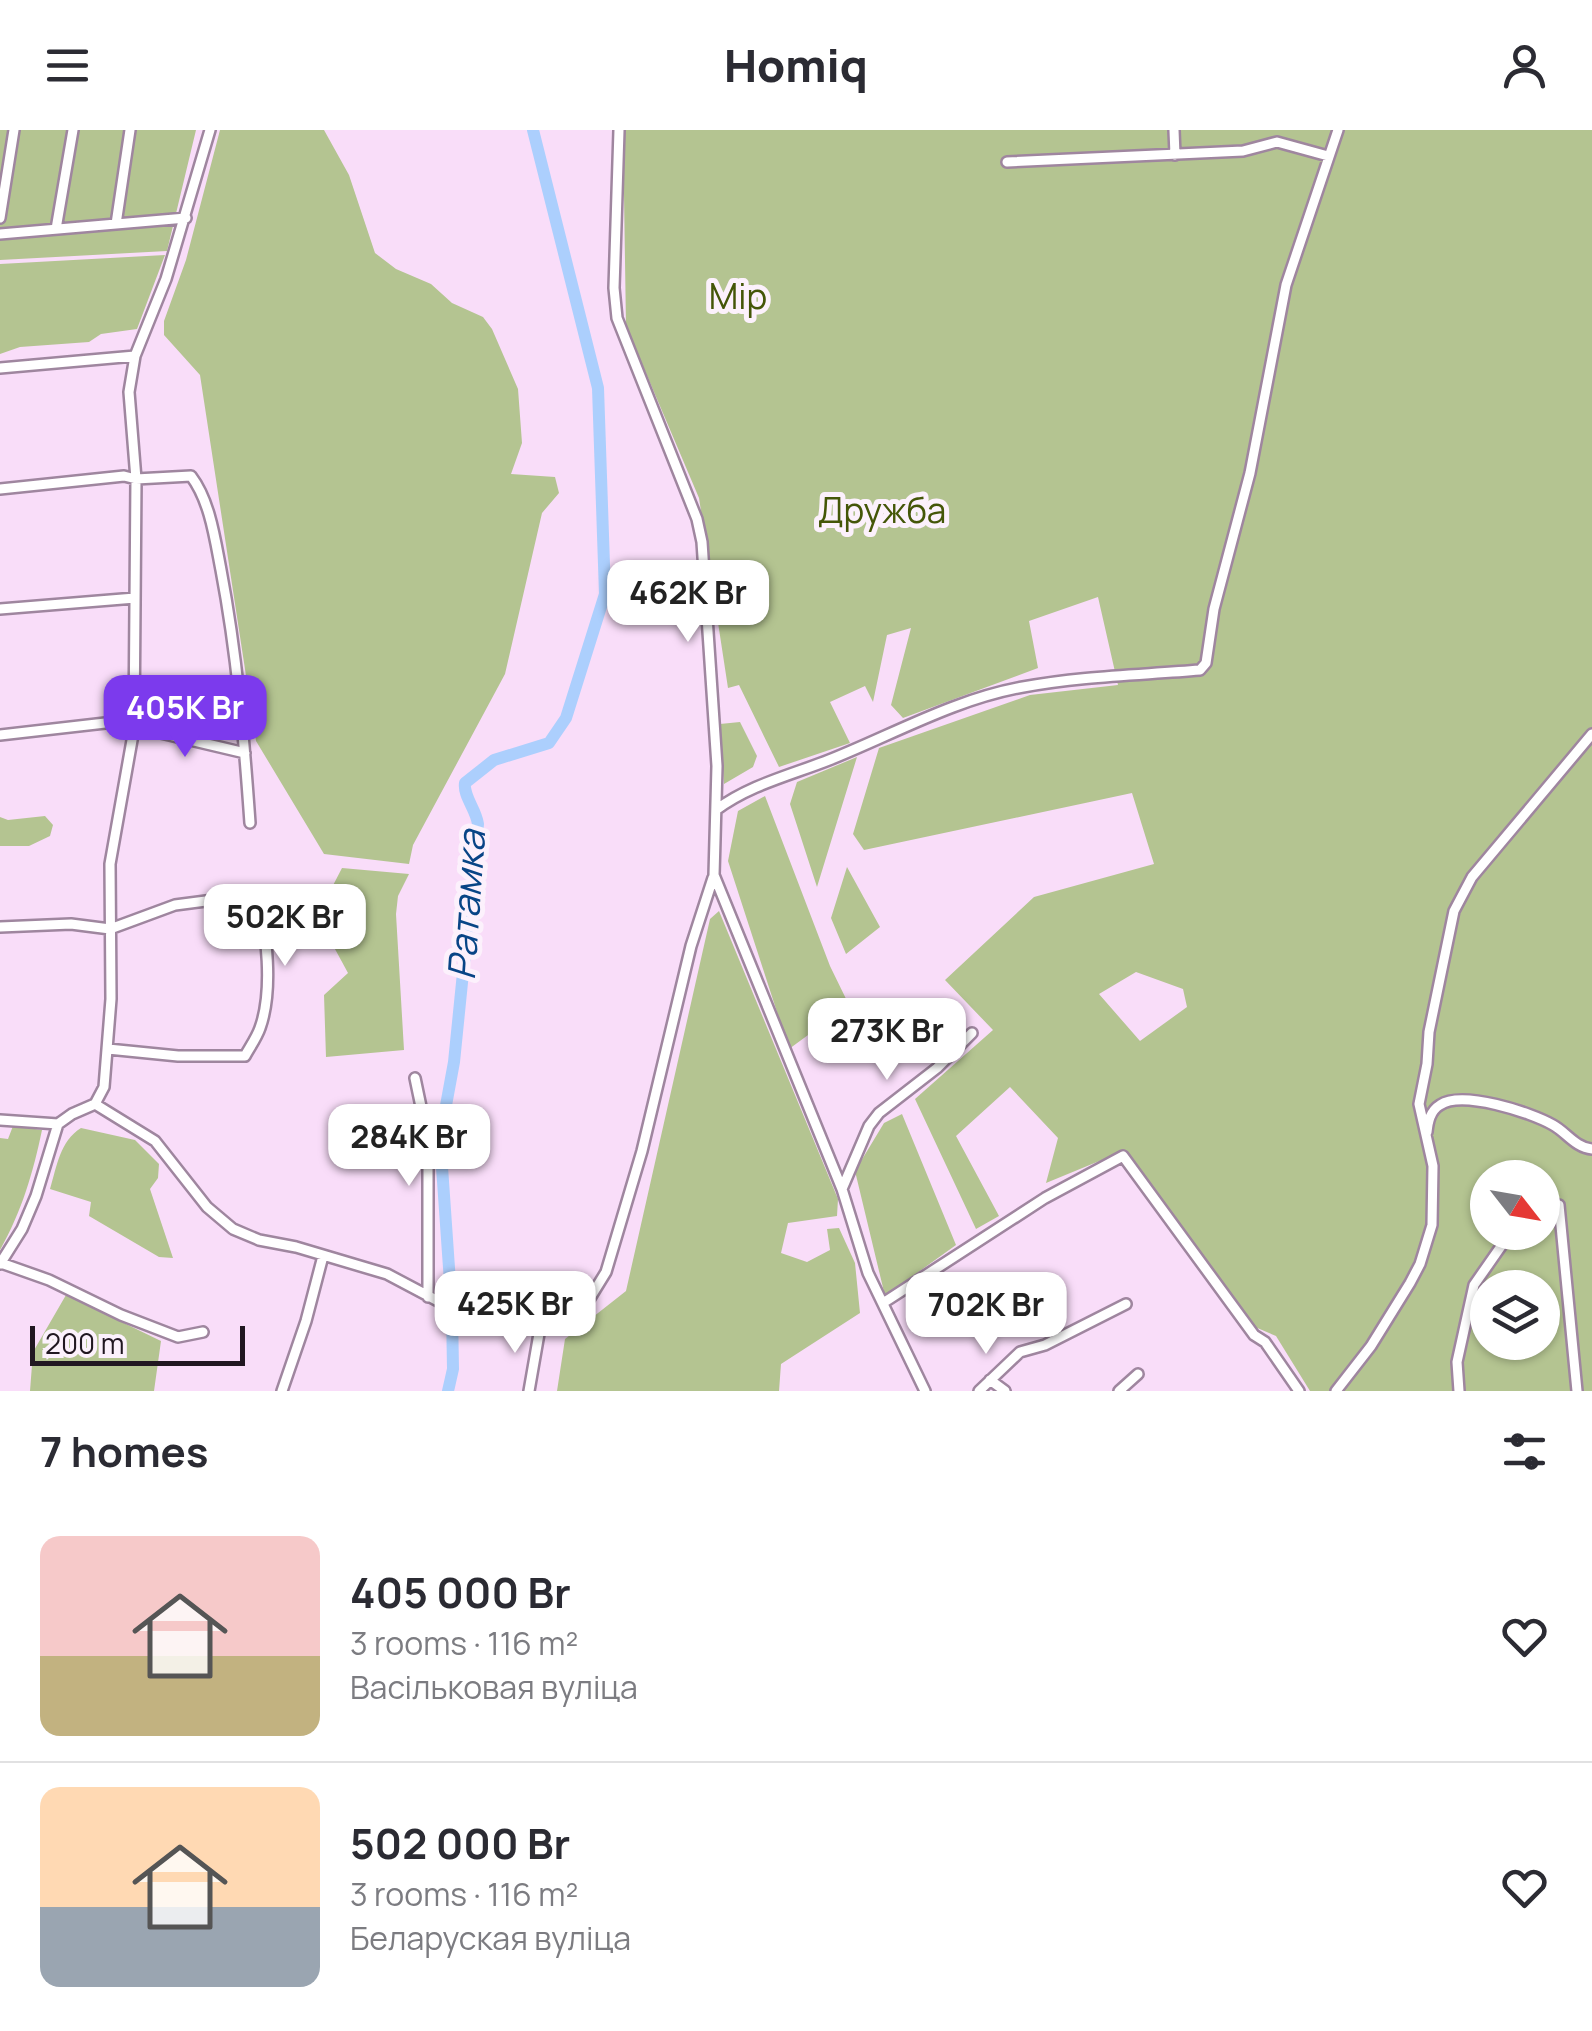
<!DOCTYPE html>
<html lang="en">
<head>
<meta charset="utf-8">
<style>
	body { margin:0; font-family:Manrope,sans-serif; background:#f2f2f3; color:#2b2b33; height:100vh; display:flex; flex-direction:column; font-size:38px; white-space:nowrap }
	* { box-sizing:border-box; margin:0 }
	p { font-size:32px; color:#7c7c81 }
	.icon { flex:none; width:55px; height:55px; fill:none; stroke:currentColor; stroke-width:2; stroke-linecap:round; stroke-linejoin:round }
	.map { position:relative; height:1261px; overflow:hidden }
	.drawer { display:flex; flex-direction:column; background:#fff; flex:1 }
	.drawer>* { flex:none }
	.needle { width:65px; rotate:121deg }
	.tools { position:absolute; left:1470px; top:1030px; display:grid; gap:20px }
	.tools a { display:grid; place-items:center; width:90px; height:90px; border-radius:50%; background:#fff; box-shadow:0 2px 8px #0004; font-size:50px }
	.scale { position:absolute; left:30px; bottom:25px; width:215px; box-sizing:border-box; padding-left:10px; border:5px solid #211721; border-top:0; font-size:28px; line-height:35px; white-space:nowrap; color:#211721; -webkit-text-stroke:8px #fcf1fc; paint-order:stroke }
	.price { position:absolute; translate:-50% -85px; padding:0 22px; border-radius:20px; background:#fff; color:#222; font-size:32px; line-height:65px; filter:drop-shadow(0 2px 5px #0008) }
	.price::after { content:''; position:absolute; left:50%; top:60px; width:30px; height:22px; margin-left:-15px; background:inherit; clip-path:polygon(0 0,100% 0,50% 100%) }
	.price.on { background:#7c3aed; color:#fff }
	ul { padding:0; list-style:none }
	li { display:flex; align-items:center; gap:30px; height:250px; padding:0 40px }
	li+li { border-top:2px solid #e1e1e2 }
	li span { display:grid; place-items:center; flex:none; width:280px; height:200px; border-radius:20px; color:#555 }
	li>.icon { margin-inline-start:auto }
	span .icon { width:120px; height:120px; fill:#fffc; stroke-width:1 }
	li b { font-size:42px }
	h2 { display:flex; justify-content:space-between; align-items:center; height:120px; padding:0 40px; font-size:42px }
	header { display:flex; justify-content:space-between; align-items:center; height:130px; padding:0 40px; background:#fff; font-size:45px; font-weight:800 }
	.map>svg:first-child { display:block }
	.green { fill:#b4c491; fill-rule:evenodd }
	.lines { fill:none; stroke-linecap:round; stroke-linejoin:round }
	.river { stroke:#accffd; stroke-width:12 }
	.minor-casing { stroke:#9f869f; stroke-width:14 }
	.minor { stroke:#fff; stroke-width:9 }
	.labels { text-anchor:middle; stroke-width:10; stroke-linejoin:round; paint-order:stroke }
	.park-label { font-size:35px; fill:#445608; stroke:#fcf1fc }
	.water-label { font-size:38px; font-style:italic; fill:#084586; stroke:#fcf1fc }
</style>
</head>
<body>
<header><svg class="icon" aria-label="menu" viewBox="0 0 24 24"><path d="M4 6h16M4 12h16M4 18h16"/></svg>Homiq<svg class="icon" aria-label="person" viewBox="0 0 24 24"><circle cx="12" cy="8" r="4"/><path d="M4 21q1-7 8-7t8 7"/></svg></header>
<div class="map">
<svg width="1592" height="1261" viewBox="0 0 1592 1261">
	<rect width="100%" height="100%" fill="#f9ddf9"/>
	<path class="green" d="M0,0h196l-29,121 -167,9z
		M220,0h104l25,45 26,78 21,16 35,15 21,19 31,14 9,12 26,60 4,54 -11,31 44,3 4,16 -17,20 -37,161 -92,171 -4,19 -85,-10 -68,-113 -56,-366 -36,-40v-14l22,-61z
		M623,0h969v1261h-282l-34,-55 -21,-9 -129,-177 -80,33 12,-45 -48,-51 -54,49 43,80 -23,13 -61,-130 78,-69 -48,-50 89,-83 120,-33 -22,-71 -268,57 -11,-16 26,-86 151,-53 88,-10 -20,-88 -69,24 9,47 -135,50 -12,-13 20,-77 -24,7 -14,67 -8,-16 -35,16 20,41 -71,24 -40,-82 -11,3 -29,-190 -73,-172zM1136,842l47,17 4,18 -47,34 -41,-47zM1488,1048h54v54h-54zM1488,1158h54v54h-54z
		M165,125l-28,74 -36,5 -12,8 -69,5 -20,7v-90z
		M740,592l17,34 -4,11 -29,17 -4,-60z
		M857,627l-40,130 -27,-83 7,-22z
		M765,666l65,170 19,39 -60,44 -61,-188 10,-50z
		M45,686l8,9 -3,11 -21,10h-29v-29l8,3z
		M847,737l33,60 -34,27 -15,-36z
		M342,738l67,6 -11,22 -2,18 8,136 -78,7 -2,-62 24,-22 -25,-46 5,-32z
		M719,781l119,288 -1,17 -49,7 -7,30 26,9 23,-12 -3,-21 12,-1 16,35 5,50 -79,51 -2,27h-222l8,-52 61,-48 84,-372z
		M902,984l54,131 -71,51 -30,-125 29,-48z
		M13,996l29,4c-9,43 -20,81 -42,120v-112l8,1z
		M81,998l54,12 24,24 -1,14 -8,11 23,69 -14,-1 -70,-41 2,-14 -41,-13c7,-23 10,-48 31,-61z
		M66,1165l95,46 -7,50h-124l3,-39z"/>
	<g class="lines">
		<path class="river" d="M448,1261l5,-22 -1,-58 -12,-173 14,-76 24,-238c-2,-15 -15,-28 -13,-41l29,-23 55,-17 17,-25 39,-124 -7,-206 -65,-258"/>
		<defs>
			<path id="minor" d="M130,0l-14,94 70,-6
				M619,0l-5,158 3,30 80,201 5,23 15,224 -3,109 128,314 26,84 57,118
				M1174,0l1,25
				M1007,32l236,-11 34,-9 51,14
				M0,88l14,-88
				M56,99l17,-99
				M0,104l116,-10
				M0,238l135,-12
				M0,359l124,-13 12,3 55,-3c19,25 24,63 30,94 16,84 23,168 29,253
				M0,479l135,-11
				M0,605l114,-13 131,31
				M716,680c33,-25 75,-35 113,-50 63,-25 126,-61 194,-73 58,-11 118,-12 177,-17l6,-7 8,-54 36,-136 36,-188 52,-155
				M0,797l71,-3 39,5 65,-24 77,-10c18,31 20,100 8,133 -3,9 -10,19 -15,28h-67l-70,-7
				M415,948l13,62v157
				M95,974l60,37 52,66 26,22 26,11 37,7 91,27 51,27 46,3 36,19 20,5 15,-6 35,-24 16,-26 36,-121 49,-205 22,-68
				M0,990l58,4
				M1427,1002c1,-10 3,-21 13,-27 22,-15 90,7 113,20 13,7 23,23 39,24
				M842,1059l27,-63 10,-13 58,-45 35,-35
				M1559,1075l18,186
				M1,1133l48,17 72,35 57,22 25,-5
				M0,1134l22,-35 14,-33 22,-72 14,-10 23,-10 9,-17 7,-88 -1,-135 24,-135 2,-250 -7,-87 6,-36 31,-77 44,-149
				M883,1173l162,-105 78,-42 131,179 11,7 34,49
				M990,1250l15,11
				M282,1261l24,-70 17,-65
				M529,1261l11,-63
				M979,1261l41,-39 25,-7 81,-41
				M1119,1261l19,-17
				M1336,1261l35,-45 39,-63 10,-19 12,-39 1,-59 -14,-62 8,-40 2,-32 25,-121 18,-34 120,-143
				M1459,1261l-2,-29 17,-77 37,-53"/>
		</defs>
		<use href="#minor" class="minor-casing"/>
		<use href="#minor" class="minor"/>
	</g>
	<g class="labels">
		<g class="park-label">
			<text x="738" y="179">Мір</text>
			<text x="882" y="393">Дружба</text>
		</g>
		<g class="water-label">
			<text transform="translate(467 775) rotate(-86)" y="13">Ратамка</text>
		</g>
	</g>
</svg>
<div class="tools">
<a><svg class="needle" viewBox="-14 -14 28 28"><path d="M0-13l5 13h-10z" fill="#e53935"/><path d="M0 13l5-13h-10z" fill="#7c7c81"/></svg></a>
<a><svg class="icon" aria-label="layers" viewBox="0 0 24 24"><path d="M12 4l9 5-9 5-9-5zM3 14l9 5 9-5"/></svg></a>
</div>
<div class="scale">200 m</div>
<b class="price" style="left:688px;top:515px">462K Br</b>
<b class="price on" style="left:185px;top:630px">405K Br</b>
<b class="price" style="left:285px;top:839px">502K Br</b>
<b class="price" style="left:887px;top:953px">273K Br</b>
<b class="price" style="left:409px;top:1059px">284K Br</b>
<b class="price" style="left:515px;top:1226px">425K Br</b>
<b class="price" style="left:986px;top:1227px">702K Br</b>
</div>
<section class="drawer">
<h2>7 homes<svg class="icon" aria-label="filters" viewBox="0 0 24 24"><path d="M4 7h16M4 17h16"/><circle cx="9" cy="7" r="2"/><circle cx="15" cy="17" r="2"/></svg></h2>
<ul>
<li><span style="background:linear-gradient(#f6c9c9 60%,#c2b280 0)"><svg class="icon" aria-label="home" viewBox="0 0 24 24"><path d="M3 11l9-7 9 7M6 9v11h12V9"/></svg></span><div><b>405 000 Br</b><p>3 rooms · 116 m²</p><p>Васільковая вуліца</p></div><svg class="icon" aria-label="heart" viewBox="0 0 24 24"><path d="M12 20l-8-8c-3-5 5-10 8-4 3-6 11-1 8 4z"/></svg></li>
<li><span style="background:linear-gradient(#ffd9b3 60%,#9aa5b1 0)"><svg class="icon" aria-label="home" viewBox="0 0 24 24"><path d="M3 11l9-7 9 7M6 9v11h12V9"/></svg></span><div><b>502 000 Br</b><p>3 rooms · 116 m²</p><p>Беларуская вуліца</p></div><svg class="icon" aria-label="heart" viewBox="0 0 24 24"><path d="M12 20l-8-8c-3-5 5-10 8-4 3-6 11-1 8 4z"/></svg></li>
</ul>
</section>
</body>
</html>
